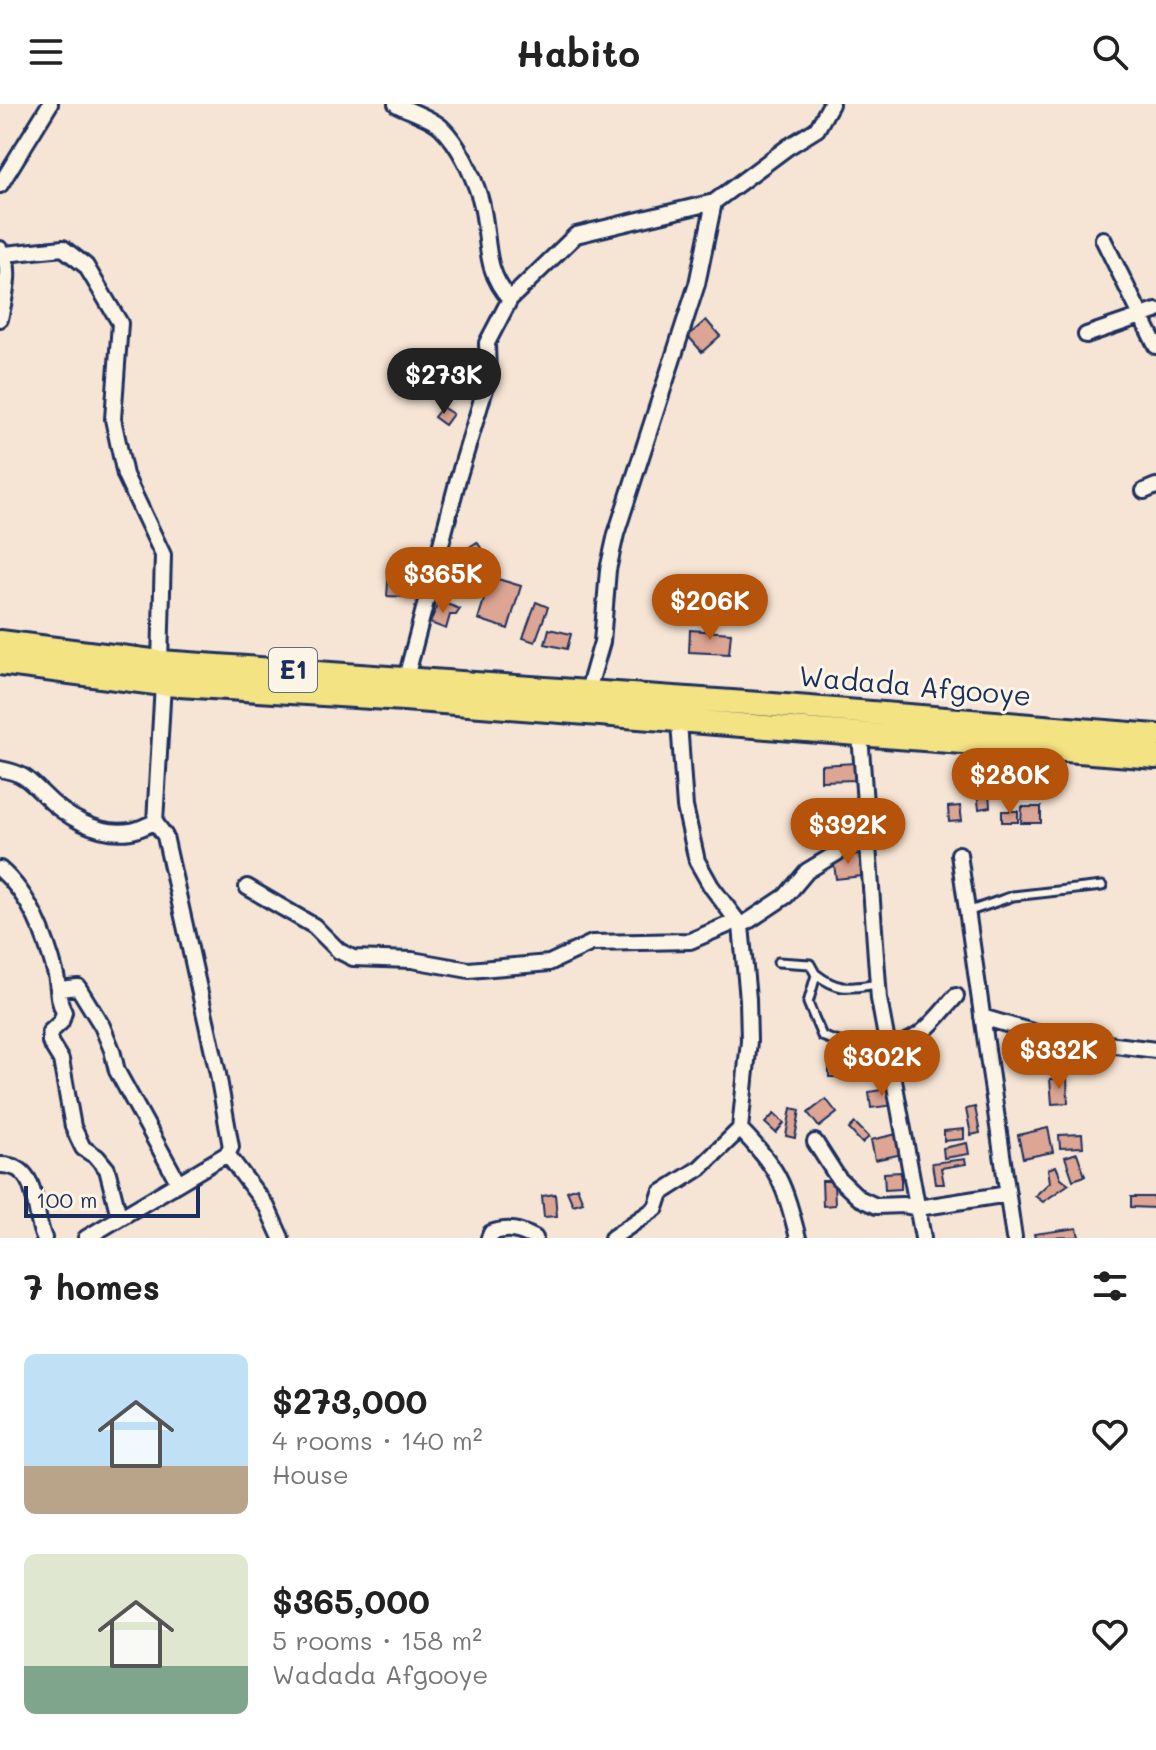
<!DOCTYPE html>
<html lang="en">
<head>
<meta charset="utf-8">
<style>
	body { margin:0; font-family:Mali,sans-serif; background:#f6f6f6; color:#222; height:100vh; display:flex; flex-direction:column; font-size:30px; white-space:nowrap }
	* { box-sizing:border-box; margin:0 }
	p { font-size:26px; color:#767676 }
	.icon { flex:none; width:44px; height:44px; fill:none; stroke:currentColor; stroke-width:2; stroke-linecap:round; stroke-linejoin:round }
	.map { position:relative; height:1134px; overflow:hidden }
	.side { display:flex; flex-direction:column; background:#fff; flex:1 }
	.side>* { flex:none }
	.scale { position:absolute; left:24px; bottom:20px; width:176px; box-sizing:border-box; padding-left:8px; border:4px solid #1b2f5e; border-top:0; font-size:22px; line-height:28px; white-space:nowrap; color:#1b2f5e; -webkit-text-stroke:6px #fcf5e5; paint-order:stroke }
	.price { position:absolute; translate:-50% -68px; padding:0 18px; border-radius:28px; background:#b45309; color:#fff; font-size:26px; line-height:52px; filter:drop-shadow(0 2px 4px #0008) }
	.price::after { content:''; position:absolute; left:50%; top:48px; width:24px; height:18px; margin-left:-12px; background:inherit; clip-path:polygon(0 0,100% 0,50% 100%) }
	.price.active { background:#222; color:#fff }
	ul { padding:0; list-style:none }
	li { display:flex; align-items:center; gap:24px; height:200px; padding:0 24px }
	li span { display:grid; place-items:center; flex:none; width:224px; height:160px; border-radius:12px; color:#555 }
	li>.icon { margin-inline-start:auto }
	span .icon { width:96px; height:96px; fill:#fffc; stroke-width:1 }
	li b { font-size:34px }
	h2 { display:flex; justify-content:space-between; align-items:center; height:96px; padding:0 24px; font-size:34px }
	header { display:flex; justify-content:space-between; align-items:center; height:104px; padding:0 24px; background:#fff; font-size:36px; font-weight:800 }
	.map>svg:first-child { display:block }
	.building { fill:#dca594; stroke:#1b2f5e; stroke-width:2 }
	.lines { fill:none; stroke-linecap:round; stroke-linejoin:round }
	.service-casing { stroke:#1b2f5e; stroke-width:13 }
	.minor-casing { stroke:#1b2f5e; stroke-width:20 }
	.trunk-casing { stroke:#1b2f5e; stroke-width:28 }
	.service { stroke:#fcf5e5; stroke-width:7 }
	.minor { stroke:#fcf5e5; stroke-width:14 }
	.trunk { stroke:#f4e382; stroke-width:22 }
	.labels { text-anchor:middle; stroke-width:6; stroke-linejoin:round; paint-order:stroke }
	.shield { fill:#fcf5e5; stroke:#5e6a86; stroke-width:2 }
	.shield-label { font-size:26px; font-weight:bold; fill:#1b2f5e }
	.street-label { font-size:28px; fill:#1b2f5e; stroke:#fcf5e5 }
</style>
</head>
<body>
<header><svg class="icon" aria-label="menu" viewBox="0 0 24 24"><path d="M4 6h16M4 12h16M4 18h16"/></svg>Habito<svg class="icon" aria-label="search" viewBox="0 0 24 24"><circle cx="10" cy="10" r="6"/><path d="M15 15l6 6"/></svg></header>
<div class="map">
<svg width="1156" height="1134" viewBox="0 0 1156 1134">
	<rect width="100%" height="100%" fill="#f6e5d5"/>
	<filter id="ink" filterUnits="userSpaceOnUse"><feTurbulence type="fractalNoise" baseFrequency=".0125" numOctaves="2"/><feDisplacementMap in="SourceGraphic" scale="16" xChannelSelector="R" yChannelSelector="G"/><feConvolveMatrix kernelMatrix="1 2 1 2 8 2 1 2 1" color-interpolation-filters="sRGB"/></filter>
	<g filter="url(#ink)">
		<path class="building" d="M706,216l14,16 -18,16 -14,-16z
			M442,303l11,7 -8,11 -11,-8z
			M477,438l15,22 -20,13 -15,-22z
			M389,464l18,1 -2,28 -18,-1z
			M491,473l30,9 -13,43 -30,-10z
			M439,497l21,8 -4,6h-6l-4,14 -16,-6z
			M536,498l12,5 -13,35 -12,-4z
			M549,525l22,5 -4,15 -22,-5z
			M690,526l41,3 -2,21 -40,-2z
			M855,659l1,17 -35,1v-16z
			M997,669l19,1 -1,12 -18,-1z
			M989,688l1,15 -11,2 -2,-16z
			M960,702l2,15 -13,1 -1,-15z
			M1022,703h19v16h-20z
			M1002,707h16v11h-16z
			M859,750l3,22 -26,3 -3,-22z
			M1046,938l3,15 -15,3 -3,-15z
			M843,958v15h-14v-14z
			M1067,974l1,25 -16,1 -2,-25z
			M893,984l2,17 -24,3 -2,-16z
			M826,995l11,14 -18,14 -11,-14z
			M975,1003l5,26 -9,2 -5,-26z
			M791,1004l9,2 -5,28 -9,-2z
			M774,1010l10,9 -8,10 -11,-10z
			M855,1019l14,14 -7,6 -13,-14z
			M1048,1024l5,24 -30,6 -5,-23z
			M964,1025v10l-20,2v-10z
			M897,1030l5,20 -27,6 -4,-20z
			M1082,1030l1,13 -23,1 -1,-13z
			M967,1039l2,11 -25,4 -1,-10z
			M1077,1049l8,23 -12,4 -8,-23z
			M965,1055l1,5 -25,4 3,16h-9l-3,-21z
			M1056,1062l5,12 8,6 -26,18 -8,-6 15,-14 -2,-13z
			M901,1068v17l-16,1 -1,-17z
			M822,1077h12l1,24 -12,1z
			M577,1083l6,15 -10,3 -6,-14z
			M555,1090l2,22 -13,1 -2,-21z
			M1131,1093h23v11l-23,-1z
			M1077,1124l2,9 -44,1 -1,-4z"/>
		<g class="lines">
			<defs>
				<path id="service" d="M967,808l46,-16 89,-10
					M778,858l32,2 6,11 -8,28 14,33c23,10 41,11 65,7
					M816,870c23,18 34,14 62,10"/>
				<path id="minor" d="M396,0c13,7 34,13 45,23 18,17 32,48 39,71 11,36 1,70 30,101
					M0,81l50,-81
					M1103,135l53,107
					M5,150l58,-6 23,18 34,57 -7,96 12,56 38,80 -3,107
					M0,215c4,-20 14,-53 0,-70
					M1086,231l70,-24
					M1144,387l12,-5
					M406,574l52,-199 30,-100 -1,-36 23,-44 66,-64 138,-33 74,-55 29,-18 14,-25
					M587,590l15,-52 6,-72 8,-36 81,-250 17,-82
					M860,630l19,265 44,239
					M0,665c22,4 27,9 42,24 23,24 56,43 89,38 8,-1 16,-6 24,-9
					M959,750l55,384
					M0,765c31,27 46,68 56,106 3,13 1,25 8,37l-3,10 -11,10v10l11,18 12,67 10,21 14,9 10,12 12,47
					M247,783l67,39 25,25 14,7 59,2 57,10 80,-7 43,-20 98,-2 47,-20
					M741,822l45,-30 21,-25 60,-36
					M59,885l19,-2 24,39 10,24 5,21 61,111
					M982,913l68,20 106,13
					M887,942c31,0 50,-29 69,-50
					M740,1025c40,41 44,55 58,109
					M815,1038l23,36 21,20 17,8 27,-1 15,3 90,-14
					M227,1050l40,53 14,31
					M0,1061c41,-1 32,48 44,73
					M86,1134l141,-84 4,-7 -13,-73 -53,-238 -10,-14 8,-138
					M489,1134l2,-5c18,-6 28,-3 44,5
					M612,1134l44,-30 5,-15 39,-25 40,-39 9,-88 -1,-42 -7,-73 -30,-40 -14,-25 -12,-54 -6,-85"/>
				<path id="trunk" d="M0,538l160,20 600,42 396,32
					M0,559l163,21 241,15 752,58"/>
			</defs>
			<use href="#service" class="service-casing"/>
			<use href="#minor" class="minor-casing"/>
			<use href="#trunk" class="trunk-casing"/>
			<use href="#service" class="service"/>
			<use href="#minor" class="minor"/>
			<use href="#trunk" class="trunk"/>
		</g>
	</g>
	<g class="labels">
		<rect class="shield" x="269" y="544" width="48" height="44" rx="6"/>
		<g class="shield-label">
			<text x="293" y="575">E1</text>
		</g>
		<g class="street-label">
			<text transform="translate(915 582) rotate(5)" y="10">Wadada Afgooye</text>
		</g>
	</g>
</svg>
<div class="scale">100 m</div>
<b class="price active" style="left:444px;top:312px">$273K</b>
<b class="price" style="left:443px;top:511px">$365K</b>
<b class="price" style="left:710px;top:538px">$206K</b>
<b class="price" style="left:1010px;top:712px">$280K</b>
<b class="price" style="left:848px;top:762px">$392K</b>
<b class="price" style="left:1059px;top:987px">$332K</b>
<b class="price" style="left:882px;top:994px">$302K</b>
</div>
<section class="side">
<h2>7 homes<svg class="icon" aria-label="filters" viewBox="0 0 24 24"><path d="M4 7h16M4 17h16"/><circle cx="9" cy="7" r="2"/><circle cx="15" cy="17" r="2"/></svg></h2>
<ul>
<li><span style="background:linear-gradient(#bfe0f5 70%,#b9a48a 0)"><svg class="icon" aria-label="home" viewBox="0 0 24 24"><path d="M3 11l9-7 9 7M6 9v11h12V9"/></svg></span><div><b>$273,000</b><p>4 rooms · 140 m²</p><p>House</p></div><svg class="icon" aria-label="heart" viewBox="0 0 24 24"><path d="M12 20l-8-8c-3-5 5-10 8-4 3-6 11-1 8 4z"/></svg></li>
<li><span style="background:linear-gradient(#dfe7d0 70%,#7fa58c 0)"><svg class="icon" aria-label="home" viewBox="0 0 24 24"><path d="M3 11l9-7 9 7M6 9v11h12V9"/></svg></span><div><b>$365,000</b><p>5 rooms · 158 m²</p><p>Wadada Afgooye</p></div><svg class="icon" aria-label="heart" viewBox="0 0 24 24"><path d="M12 20l-8-8c-3-5 5-10 8-4 3-6 11-1 8 4z"/></svg></li>
</ul>
</section>
</body>
</html>
